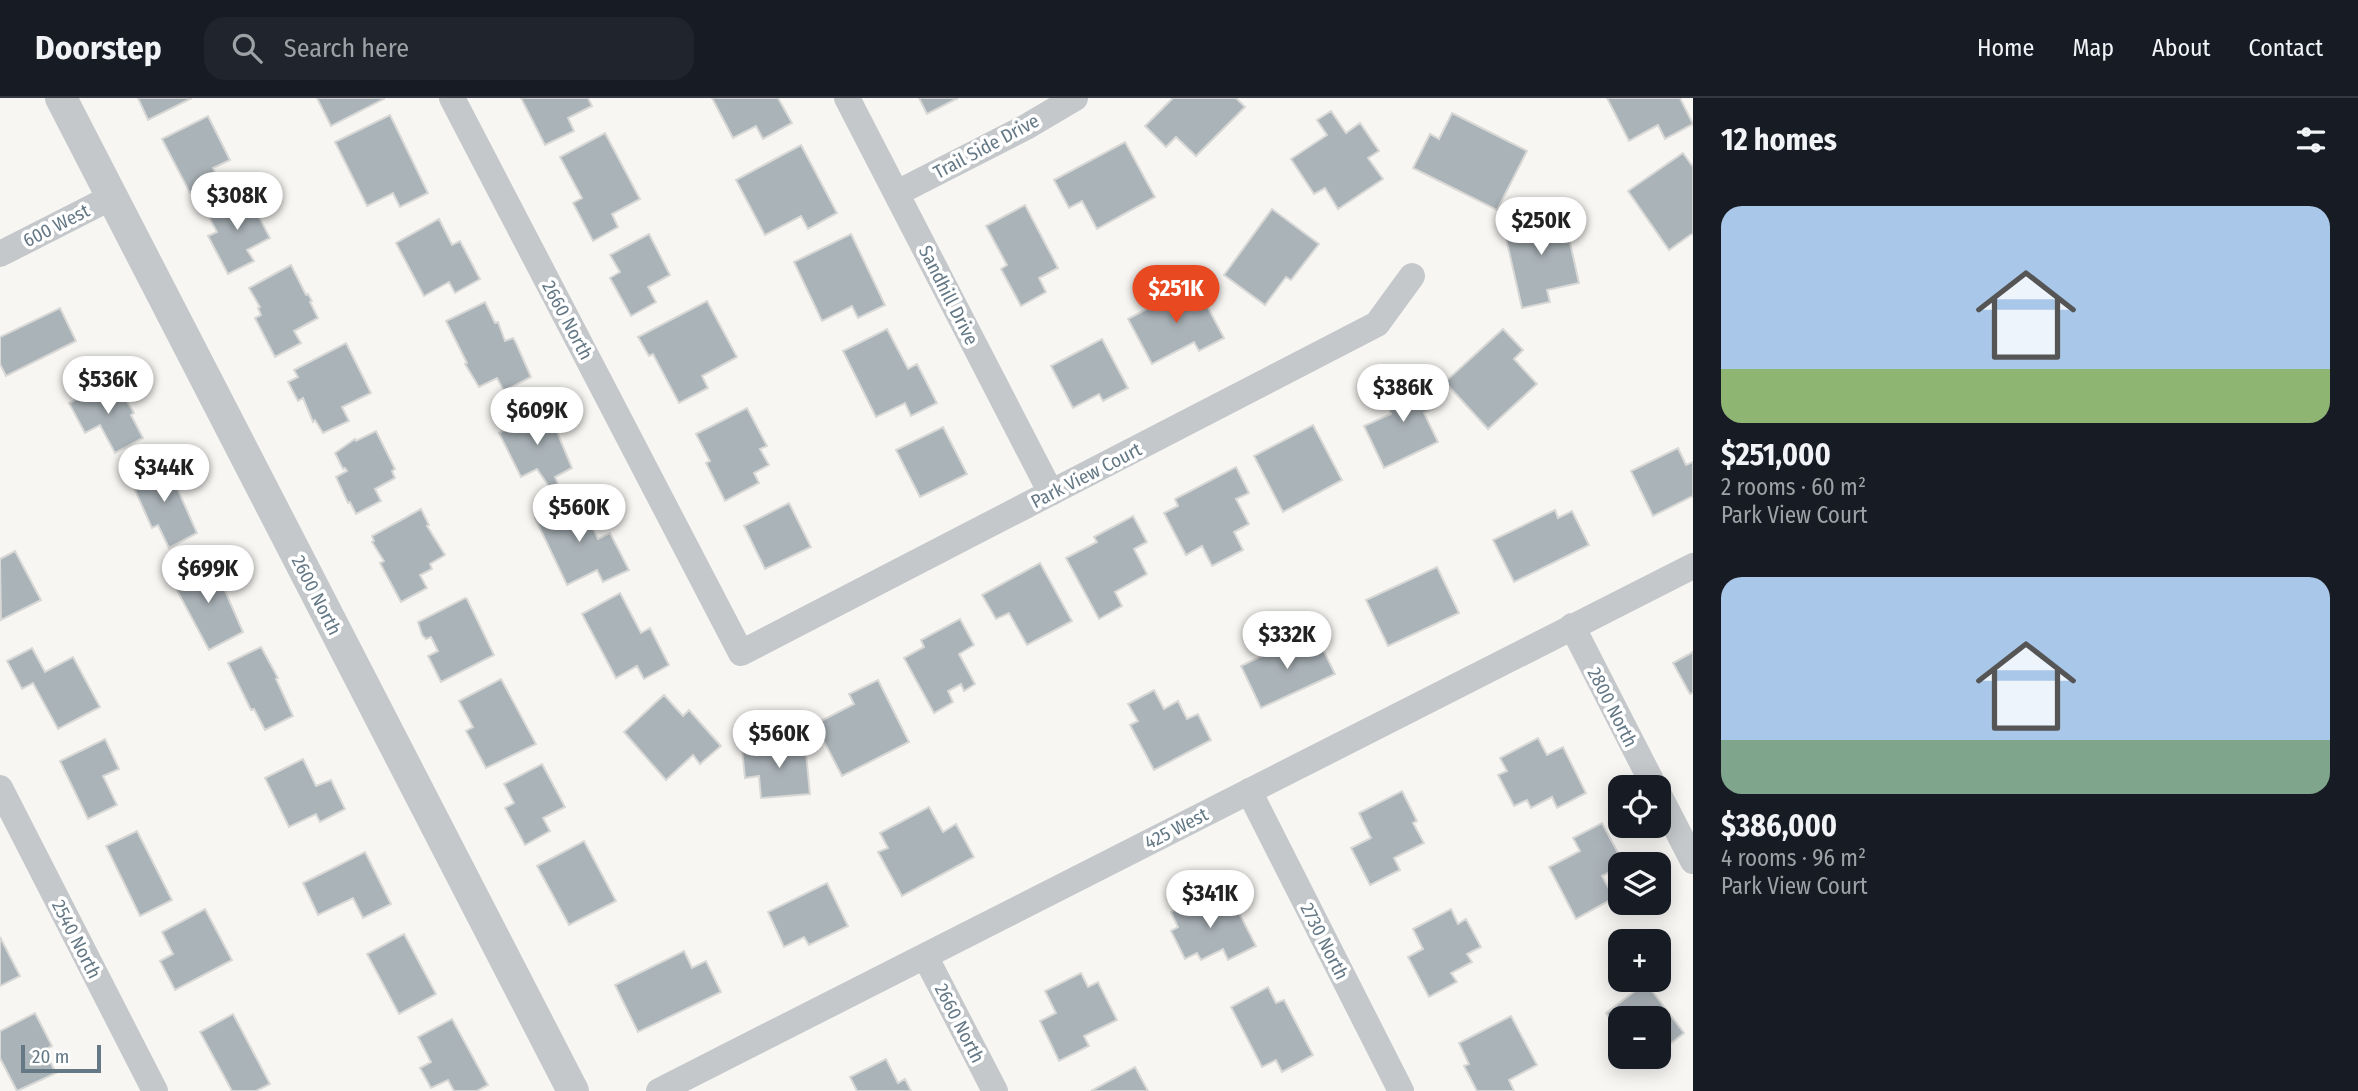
<!DOCTYPE html>
<html lang="en">
<head>
<meta charset="utf-8">
<style>
	body { margin:0; font-family:"Fira Sans Condensed",sans-serif; background:#20242c; color:#f1f3f6; height:100vh; display:flex; flex-direction:column; font-size:26px; white-space:nowrap }
	* { box-sizing:border-box; margin:0 }
	p { font-size:23px; color:#9ea1a6 }
	.icon { flex:none; width:38px; height:38px; fill:none; stroke:currentColor; stroke-width:2; stroke-linecap:round; stroke-linejoin:round }
	.map { position:relative; flex:1; overflow:hidden }
	.details { display:flex; flex-direction:column; background:#171b24; width:665px }
	.details>* { flex:none }
	.tools { position:absolute; left:1608px; top:677px; display:grid; gap:14px }
	.tools a { display:grid; place-items:center; width:63px; height:63px; border-radius:14px; background:#171b24; box-shadow:0 4px 18px #0003; font-size:35px }
	.scale { position:absolute; left:21px; bottom:18px; width:80px; box-sizing:border-box; padding-left:7px; border:4px solid #647885; border-top:0; font-size:19px; line-height:24px; white-space:nowrap; color:#647885; -webkit-text-stroke:5px #fff; paint-order:stroke }
	.price { position:absolute; translate:-50% -60px; padding:0 16px; border-radius:24px; background:#fff; color:#222; font-size:23px; line-height:46px; filter:drop-shadow(0 2px 4px #0008) }
	.price::after { content:''; position:absolute; left:50%; top:42px; width:21px; height:16px; margin-left:-10px; background:inherit; clip-path:polygon(0 0,100% 0,50% 100%) }
	.price.on { background:#e84921; color:#fff }
	ul { padding:0; list-style:none }
	li { display:grid; align-content:center; gap:14px; height:371px; padding:0 28px }
	li span { display:grid; place-items:center; height:217px; border-radius:21px; color:#555 }
	li>.icon { margin-inline-start:auto }
	span .icon { width:126px; height:126px; fill:#fffc; stroke-width:1 }
	li b { font-size:30px }
	h2 { display:flex; justify-content:space-between; align-items:center; height:84px; padding:0 28px; font-size:30px }
	header { display:flex; align-items:center; gap:42px; box-sizing:border-box; height:98px; padding:0 35px; background:#171b24; border-bottom:2px solid #363941 }
	header strong { font-size:33px }
	nav { display:flex; gap:38px; margin-inline-start:auto; font-size:24px }
	.search { width:490px; height:63px; background:#20242c; display:flex; align-items:center; gap:18px; box-sizing:border-box; padding:0 24px; border-radius:21px; color:#9ea1a6; font-size:26px }
	main { display:flex; flex:1; min-height:0 }
	.map>svg:first-child { display:block }
	.building { fill:#aab3b8; stroke:#d8d8d6; stroke-width:2 }
	.lines { fill:none; stroke-linecap:round; stroke-linejoin:round }
	.minor { stroke:#c4c8cb; stroke-width:26 }
	.tertiary { stroke:#c4c8cb; stroke-width:32 }
	.labels { text-anchor:middle; stroke-width:7; stroke-linejoin:round; paint-order:stroke }
	.street-label { font-size:19px; fill:#647885; stroke:#fff }
</style>
</head>
<body>
<header>
<strong>Doorstep</strong>
<div class="search"><svg class="icon" aria-label="search" viewBox="0 0 24 24"><circle cx="10" cy="10" r="6"/><path d="M15 15l6 6"/></svg>Search here</div>
<nav><a>Home</a><a>Map</a><a>About</a><a>Contact</a></nav>
</header>
<main>
<div class="map">
<svg width="1693" height="993" viewBox="0 0 1693 993">
	<rect width="100%" height="100%" fill="#f7f6f3"/>
	<path class="building" d="M138,0h54l-44,22z
		M317,0h67v1l-53,27z
		M521,0h67l4,8 -24,12 6,13 -29,14z
		M712,0h66l14,25 -29,16 -7,-13 -23,12z
		M919,0h39l-31,16z
		M1173,0h63l9,9 -49,49 -20,-19 -10,10 -21,-21z
		M1607,0h73l13,26 -28,15 -7,-14 -29,16z
		M1331,13l15,22 14,-10 19,28 -11,7 15,21 -45,30 -13,-21 -11,6 -23,-35 36,-24 -10,-15z
		M1452,15l75,38 -30,59 -84,-42 17,-34 9,5z
		M390,17l38,78 -28,14 -7,-14 -26,13 -32,-64z
		M208,18l22,44 -17,8 5,11 -28,14 -28,-54z
		M605,35l35,66 -28,15 6,13 -25,14 -20,-38 9,-5 -22,-41z
		M1125,44l30,55 -58,32 -15,-28 -13,7 -15,-28z
		M801,47l36,68 -29,16 -7,-13 -36,19 -29,-55z
		M1683,55l10,14v66l-24,17 -41,-59z
		M246,94l24,46 -23,12 7,11 -26,13 -20,-38 9,-4 -10,-19z
		M1025,107l33,63 -19,10 7,14 -25,14 -20,-37 6,-4 -21,-39z
		M1272,111l47,35 -28,36 -5,-3 -21,28 -41,-30z
		M1563,113l16,72 -32,7 3,12 -28,6 -19,-83z
		M439,121l13,26 8,-4 20,38 -25,14 -6,-11 -25,14 -28,-53z
		M649,136l21,41 -22,12 8,15 -25,14 -21,-38 10,-6 -10,-17z
		M851,136l34,71 -27,13 -6,-12 -30,15 -28,-59z
		M291,167l15,30 2,-1 4,7 -2,1 8,16 -24,13 7,12 -26,14 -20,-39 6,-3 -3,-7 2,-1 -11,-19z
		M1195,185l29,55 -25,13 -5,-9 -42,22 -24,-45z
		M707,203l30,56 -35,19 6,12 -29,15 -26,-49 -4,2 -11,-19z
		M485,204l10,21 3,-1 7,19 8,-3 3,5 15,34 -27,14 -7,-13 -18,9 -14,-23 2,-1 -21,-42z
		M60,210l16,33 -70,35 -6,-12v-27z
		M887,231l21,40 9,-5 20,39 -26,13 -6,-13 -29,14 -33,-66z
		M1503,231l20,21 -9,9 23,25 -49,45 -43,-47z
		M1102,241l26,49 -25,13 -4,-7 -26,14 -22,-42z
		M346,245l25,50 -29,14 7,14 -26,12 -8,-13 -2,2 -10,-24 -5,3 -10,-19 10,-5 -4,-7z
		M1422,280l14,29 -12,6 14,29 -54,26 -20,-42 27,-12 -8,-18z
		M114,282l20,33 -3,2 12,23 -28,15 -15,-28 -15,8 -16,-30z
		M546,310l15,22 -4,2 15,36 -17,9 3,7 -8,4 -13,-19 -16,8 -22,-44z
		M747,310l20,38 -7,3 9,16 -15,8 5,10 -34,18 -19,-38 4,-2 -14,-27z
		M1313,327l29,55 -59,32 -29,-56z
		M943,329l24,47 -47,23 -24,-47z
		M376,333l19,38 -3,2 3,7 -20,11 6,12 -25,13 -6,-12 -2,1 -12,-26 11,-6 -2,-3 -2,1 -8,-16 20,-14 1,2z
		M1678,350l8,17 7,-3v34l-40,20 -22,-45z
		M165,363l32,72 -28,15 -11,-23 -6,3 -22,-49z
		M1236,369l13,26 -13,6 13,25 -15,8 9,18 -31,16 -10,-20 -16,9 -22,-42 14,-7 -3,-7z
		M578,399l20,42 12,-6 19,37 -26,12 -6,-12 -30,15 -32,-67z
		M789,405l22,44 -46,22 -21,-43z
		M421,411l8,16 -2,1 18,29 -15,9 2,5 -12,6 7,13 -26,14 -21,-39 4,-2 -12,-19 2,-1 -2,-5z
		M1555,412l3,8 14,-7 17,34 -75,37 -21,-42z
		M1133,418l14,26 -13,7 13,25 -32,18 7,14 -23,13 -33,-61 31,-16 -3,-5z
		M15,453l26,49 -40,20 -1,-61z
		M211,461l32,73 -34,18 -37,-69z
		M1040,465l32,58 -45,24 -18,-32 -13,6 -14,-24z
		M1437,469l22,46 -71,33 -22,-46z
		M620,495l21,40 9,-5 19,37 -25,14 -7,-13 -21,12 -34,-64z
		M465,500l2,1 27,56 -53,27 -13,-26 10,-5 -7,-14 -5,2 -4,-4 -4,-13z
		M960,521l14,26 -15,9 16,30 -11,7 -3,-7 -13,7 5,11 -19,11 -30,-55 20,-11 -3,-7z
		M1300,539l4,9 14,-7 17,35 -74,34 -20,-42z
		M261,549l17,31 -2,1 17,37 -28,14 -11,-21 -3,1 -23,-47z
		M32,550l13,24 28,-15 27,50 -42,22 -25,-46 -11,6 -15,-28z
		M1693,554v40l-3,2 -17,-31z
		M501,581l35,65 -50,24 -20,-37 7,-4 -14,-26z
		M878,582l31,62 -67,34 -27,-52 39,-20 -5,-10z
		M1154,592l10,19 14,-8 9,18 11,-5 13,26 -57,30 -24,-45 8,-4 -10,-17z
		M664,597l19,21 6,-6 32,36 -21,18 -7,-9 -27,25 -42,-48z
		M1538,640l9,17 16,-8 23,46 -29,15 -5,-11 -21,11 -4,-8 -13,6 -16,-31 9,-4 -7,-13z
		M105,641l14,30 -16,7 14,29 -29,14 -28,-58z
		M805,645l5,51 -49,4 -2,-22 -14,2 -3,-29z
		M303,661l13,27 15,-6 14,29 -25,13 -4,-8 -27,13 -24,-49z
		M542,666l23,43 -22,11 7,13 -25,14 -20,-37 9,-5 -10,-19z
		M1402,693l15,30 -4,2 11,20 -30,15 6,12 -30,15 -19,-37 20,-10 -12,-25z
		M929,709l14,25 13,-8 18,33 -72,39 -24,-44 10,-4 -8,-15z
		M1602,725l22,41h-4v3l-18,9 12,22 -38,21 -27,-52 31,-16 -7,-13z
		M137,733l35,69 -32,16 -34,-70z
		M584,743l32,60 -47,24 -32,-59z
		M365,754l26,52 -28,14 -10,-20 -35,17 -15,-32z
		M827,785l21,43 -39,19 -5,-8 -20,10 -16,-35z
		M1210,794l10,21 15,-8 21,41 -28,14 -5,-11 -22,11 -4,-7 -12,6 -14,-28 7,-4 -7,-15z
		M205,811l27,51 -57,30 -15,-29 13,-7 -11,-22z
		M1451,811l7,15 8,-5 15,28 -14,7 5,8 -21,11 6,9 -28,15 -21,-40 15,-8 -10,-20z
		M404,836l32,60 -37,20 -32,-60z
		M0,839l20,39 -20,10z
		M684,853l8,17 14,-7 15,31 -83,40 -23,-47z
		M1081,875l7,14 10,-5 19,38 -33,16 5,10 -30,15 -19,-40 16,-8 -11,-22z
		M1646,885l38,50 -19,15 -6,-7v-23h-39v14l-14,-19z
		M1268,889l8,16 8,-3 29,55 -31,17 -6,-12 -14,7 -31,-60z
		M35,915l17,33 -8,4 12,23 -39,18 -17,-33v-27z
		M233,916l37,70 -14,7h-24l-32,-59z
		M1511,918l26,49 -28,15 5,11h-37l-13,-25 5,-2 -10,-21z
		M452,921l36,66 -11,6h-23l-6,-11 -17,8 -11,-20 11,-6 -13,-25z
		M886,961l12,24 7,-4 6,12h-54l-7,-14z
		M1135,969l13,24h-57z"/>
	<g class="lines">
		<path class="minor" d="M452,0l289,555 636,-329 35,-48
			M847,0l204,395
			M897,95l129,-66 49,-29
			M0,156l112,-57
			M1572,528l83,162
			M0,690l155,303
			M1249,693l152,300
			M1659,697l34,66
			M925,858l70,135
			M659,993l1034,-525"/>
		<path class="tertiary" d="M61,0l512,993"/>
	</g>
	<g class="labels">
		<g class="street-label">
			<text transform="translate(986 48) rotate(-28)" y="7">Trail Side Drive</text>
			<text transform="translate(56 127) rotate(-27)" y="7">600 West</text>
			<text transform="translate(949 197) rotate(63)" y="7">Sandhill Drive</text>
			<text transform="translate(568 222) rotate(62)" y="7">2660 North</text>
			<text transform="translate(1086 377) rotate(-27)" y="7">Park View Court</text>
			<text transform="translate(317 497) rotate(63)" y="7">2600 North</text>
			<text transform="translate(1613 609) rotate(63)" y="7">2800 North</text>
			<text transform="translate(1176 730) rotate(-27)" y="7">425 West</text>
			<text transform="translate(77 841) rotate(63)" y="7">2540 North</text>
			<text transform="translate(1325 843) rotate(63)" y="7">2730 North</text>
			<text transform="translate(960 925) rotate(63)" y="7">2660 North</text>
		</g>
	</g>
</svg>
<div class="tools">
<a><svg class="icon" aria-label="locate" viewBox="0 0 24 24"><circle cx="12" cy="12" r="6"/><path d="M12 2v4M12 18v4M2 12h4M18 12h4"/></svg></a>
<a><svg class="icon" aria-label="layers" viewBox="0 0 24 24"><path d="M12 4l9 5-9 5-9-5zM3 14l9 5 9-5"/></svg></a>
<a>+</a>
<a>−</a>
</div>
<div class="scale">20 m</div>
<b class="price" style="left:237px;top:134px">$308K</b>
<b class="price" style="left:1541px;top:159px">$250K</b>
<b class="price on" style="left:1176px;top:227px">$251K</b>
<b class="price" style="left:108px;top:318px">$536K</b>
<b class="price" style="left:1403px;top:326px">$386K</b>
<b class="price" style="left:537px;top:349px">$609K</b>
<b class="price" style="left:164px;top:406px">$344K</b>
<b class="price" style="left:579px;top:446px">$560K</b>
<b class="price" style="left:208px;top:507px">$699K</b>
<b class="price" style="left:1287px;top:573px">$332K</b>
<b class="price" style="left:779px;top:672px">$560K</b>
<b class="price" style="left:1210px;top:832px">$341K</b>
</div>
<section class="details">
<h2>12 homes<svg class="icon" aria-label="filters" viewBox="0 0 24 24"><path d="M4 7h16M4 17h16"/><circle cx="9" cy="7" r="2"/><circle cx="15" cy="17" r="2"/></svg></h2>
<ul>
<li><span style="background:linear-gradient(#a9c7e8 75%,#8fb573 0)"><svg class="icon" aria-label="home" viewBox="0 0 24 24"><path d="M3 11l9-7 9 7M6 9v11h12V9"/></svg></span><div><b>$251,000</b><p>2 rooms · 60 m²</p><p>Park View Court</p></div></li>
<li><span style="background:linear-gradient(#a9c7e8 75%,#7fa58c 0)"><svg class="icon" aria-label="home" viewBox="0 0 24 24"><path d="M3 11l9-7 9 7M6 9v11h12V9"/></svg></span><div><b>$386,000</b><p>4 rooms · 96 m²</p><p>Park View Court</p></div></li>
</ul>
</section>
</main>
</body>
</html>
